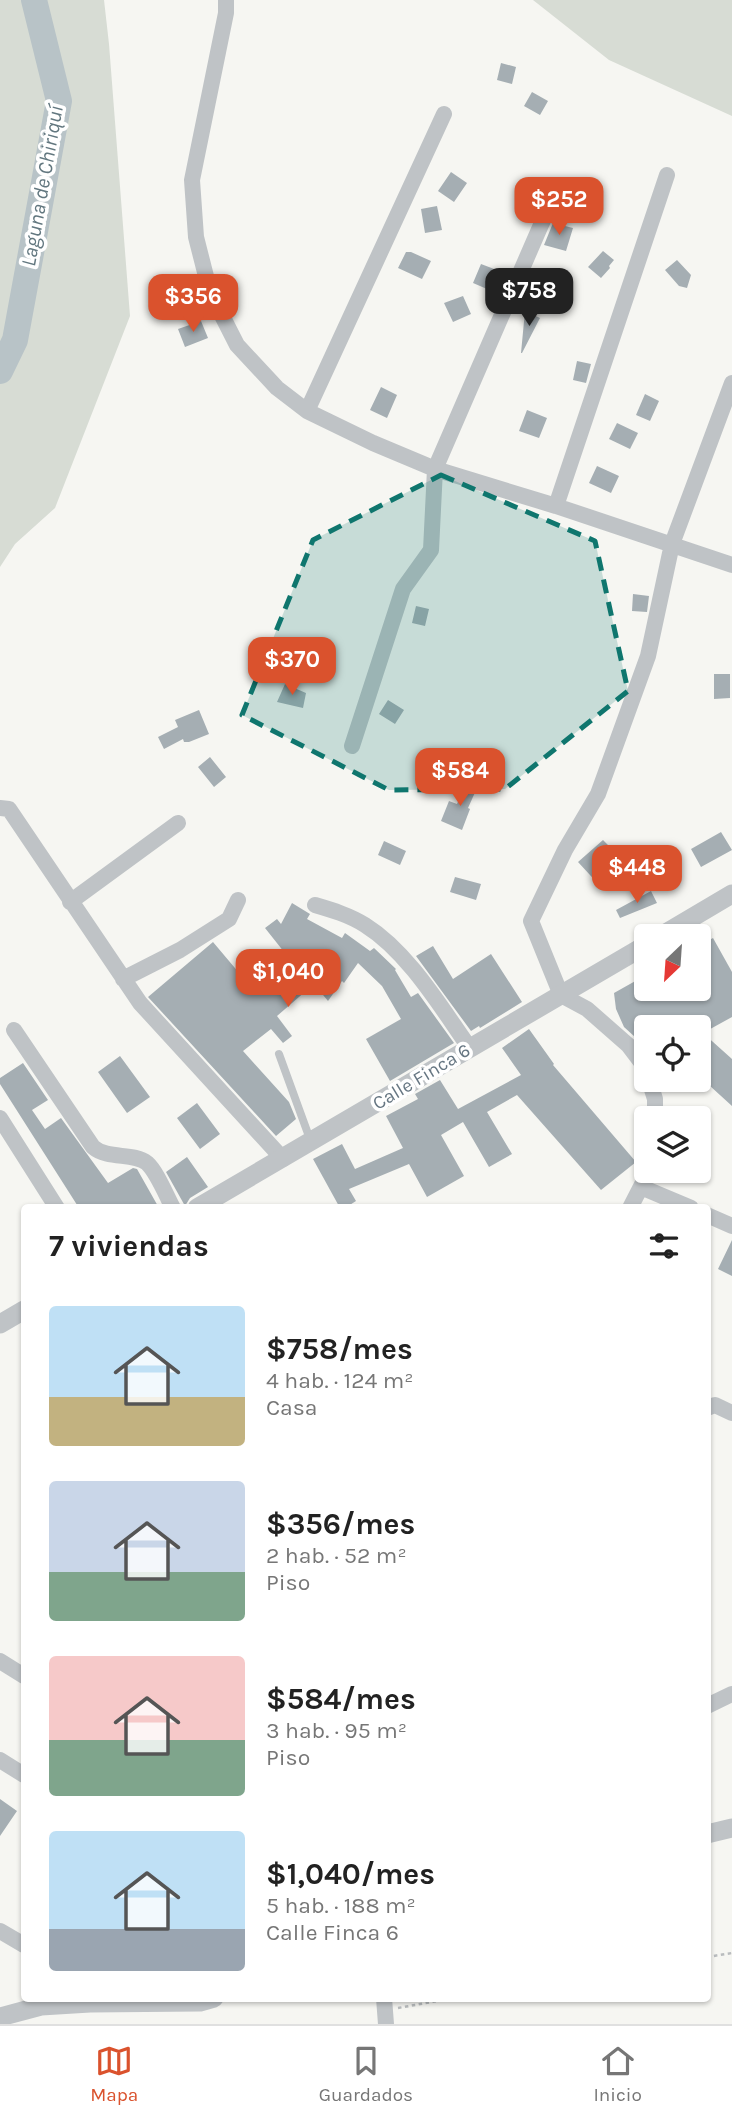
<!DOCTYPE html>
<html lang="es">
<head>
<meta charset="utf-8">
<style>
	body { margin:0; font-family:Karla,sans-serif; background:#f6f6f6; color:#222; height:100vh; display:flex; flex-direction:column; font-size:26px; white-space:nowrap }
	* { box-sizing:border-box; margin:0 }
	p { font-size:23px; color:#767676 }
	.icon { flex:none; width:38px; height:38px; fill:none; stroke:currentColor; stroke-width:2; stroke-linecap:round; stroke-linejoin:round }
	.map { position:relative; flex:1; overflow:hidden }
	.sheet { position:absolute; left:21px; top:1204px; width:690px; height:798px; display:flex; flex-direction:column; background:#fff; border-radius:7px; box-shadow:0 2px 5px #0004 }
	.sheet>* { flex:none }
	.needle { width:46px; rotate:205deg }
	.tools { position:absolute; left:634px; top:924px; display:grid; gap:14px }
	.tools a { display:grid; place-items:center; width:77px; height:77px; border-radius:7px; background:#fff; box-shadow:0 2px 5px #0004; font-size:35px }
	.price { position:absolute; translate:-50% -60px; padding:0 16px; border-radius:14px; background:#da522d; color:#fff; font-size:23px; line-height:46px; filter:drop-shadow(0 2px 4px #0008) }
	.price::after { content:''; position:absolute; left:50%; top:42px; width:21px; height:16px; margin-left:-10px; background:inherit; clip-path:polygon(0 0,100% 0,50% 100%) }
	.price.active { background:#222; color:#fff }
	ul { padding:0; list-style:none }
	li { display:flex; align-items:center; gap:21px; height:175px; padding:0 28px }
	li span { display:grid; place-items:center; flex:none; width:196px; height:140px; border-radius:7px; color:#555 }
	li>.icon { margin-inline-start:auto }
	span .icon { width:84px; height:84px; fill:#fffc; stroke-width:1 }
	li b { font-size:30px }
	h2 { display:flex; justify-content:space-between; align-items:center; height:84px; padding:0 28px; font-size:30px }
	.dock { display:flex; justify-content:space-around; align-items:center; height:98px; border-top:2px solid #e0e0e0; background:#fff; font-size:19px; color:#767676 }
	.dock a { display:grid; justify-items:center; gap:4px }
	.dock .active { color:#da522d }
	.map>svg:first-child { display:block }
	.green { fill:#d7dcd4 }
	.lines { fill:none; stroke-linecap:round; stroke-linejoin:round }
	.river { stroke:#b8c3c7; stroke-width:26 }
	.building { fill:#a5aeb3 }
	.path { stroke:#b9bcbe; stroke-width:2.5; stroke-dasharray:3.5 3.5; stroke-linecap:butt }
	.service { stroke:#bfc3c6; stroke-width:8 }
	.minor { stroke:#bfc3c6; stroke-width:16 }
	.tertiary { stroke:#bfc3c6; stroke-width:19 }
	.marked { fill:#0f766e; fill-opacity:0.2; stroke:#0f766e; stroke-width:5; stroke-dasharray:14 9; stroke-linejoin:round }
	.labels { text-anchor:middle; stroke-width:7; stroke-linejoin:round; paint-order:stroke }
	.street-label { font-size:19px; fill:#667682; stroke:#fff }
	.water-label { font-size:21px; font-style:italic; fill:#62777f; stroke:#fff }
</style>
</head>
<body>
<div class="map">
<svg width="732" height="2024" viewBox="0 0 732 2024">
	<rect width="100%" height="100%" fill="#f6f6f2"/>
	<path class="green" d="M0,0h104l5,44 21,272 -75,192 -40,36 -15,23z
		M533,0h199v116l-123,-56z"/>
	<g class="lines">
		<path class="river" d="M0,371l15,-31 44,-239 -25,-101"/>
	</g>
	<path class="building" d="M501,63l15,4 -4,17 -15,-4z
		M532,92l16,9 -8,14 -16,-9z
		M451,172l16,11 -13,19 -16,-11z
		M437,206l5,24 -17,3 -4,-24z
		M553,223l20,5 -7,23 -22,-6z
		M603,251l11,9 -5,6 1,2 -9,10 -13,-11z
		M406,252h5l20,9 -9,18 -24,-11z
		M677,260l14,15 -4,13 -8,-2 -14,-16z
		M481,264l21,8 -8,20 -21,-9z
		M182,279l5,16 -16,5 -5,-16z
		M463,296l8,18 -18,8 -9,-19z
		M525,311l15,7 -18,35h-1z
		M201,321l7,17 -23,9 -7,-18z
		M577,361l14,3 -5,19 -13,-3z
		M381,387l16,8 -10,23 -17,-8z
		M645,394l14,7 -9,20 -14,-6z
		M527,410l20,8 -8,20 -20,-7z
		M617,423l21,10 -8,16 -21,-10z
		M597,466l22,10 -8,17 -22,-10z
		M633,594l16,2 -2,16 -15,-1z
		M416,606l13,3 -4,17 -13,-3z
		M714,674h16v24l-16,1z
		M285,684l21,9 -3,15 -26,-6z
		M388,700l16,10 -9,14 -16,-10z
		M199,710l10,24 -20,8h-5l-1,-3 -19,10 -6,-12 20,-10 -3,-7z
		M210,757l16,20 -12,10 -16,-20z
		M466,783l11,5 -9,20 2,1 -8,21 -21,-9 8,-20 8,3z
		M721,832l11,18 -31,17 -10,-18z
		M603,840l13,13 -9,8 11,12 -16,15 -24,-26z
		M384,841l22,10 -6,14 -22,-10z
		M669,860l7,21 -15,5 -7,-21z
		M455,877l26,7 -5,16 -26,-8z
		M651,891l6,12 -37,15 -4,-8z
		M292,903l18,11 -3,5 35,19 3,-5 25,18 4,-3 22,21 -1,1 16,27 7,-4 36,50 -64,38 -24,-42 35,-20 -19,-33 -24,-23 -14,20 -2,-2 -14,20 -14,-17 -37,32 15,20 -9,7 -12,-14 -28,22 46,51 7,17 -20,17 -128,-139 65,-55 43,51 36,-31 -27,-34 12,-9 4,5z
		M713,938l19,34v45l-29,16 29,26v47l-34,-31v-48h-52v20l-22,-20 -8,-18 -2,-16 32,-18v14h52v-43z
		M433,946l20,33 38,-25 31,48 -42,26 -1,-2 -8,5 -55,-75z
		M529,1029l25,35 -1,1 83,97 -35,28 -84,-95 -30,17 25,42 -23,13 -26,-45 -22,13 23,41 -37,21 -18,-33 -60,25 7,12 -11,7h-5l-27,-49 29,-15 13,25 48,-21 -17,-32 32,-17 -3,-5 25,-14 18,29 63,-34 -19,-27z
		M120,1056l30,41 -23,16 -29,-41z
		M23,1063l25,37 -16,10 13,19 16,-11 47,65 25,-15 4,1 22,39h-80l-79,-124v-6z
		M197,1103l23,31 -20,15 -23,-31z
		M187,1157l21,30 -18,11 -5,8 -19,-34z
		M732,1240v36l-14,-7z
		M0,1799l17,12 -17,25z"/>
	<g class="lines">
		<path class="path" d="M707,1957l25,-4
			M398,2008l56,-10"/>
		<path class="service" d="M279,1054l32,88"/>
		<path class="minor" d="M226,0v13l-34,167 4,57 14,55 27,53 40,43 30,23 66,32 62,26 121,37 176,59
			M307,411l137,-297
			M556,506l111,-331
			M352,746l51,-157 28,-39 4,-81 122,-281
			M0,808l9,1 131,194 143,156
			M70,902l108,-79
			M315,905c17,5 34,10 50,20 43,27 75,81 104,122
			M123,979l57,-29 49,-31 9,-19
			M14,1030l79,117c15,13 40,5 54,16 10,9 19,32 26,45
			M646,1071l-2,-5 -16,-21 -41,-36 -26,-14 -30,-74 34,-71 33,-56 50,-138 24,-112 60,-161
			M649,1080l6,19v19
			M0,1118l57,90
			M641,1187l50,21
			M630,1208l19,-37
			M707,1215l25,11
			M707,1408l8,-3 17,8
			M0,1661l24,15
			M707,1706l25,-12
			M0,1760l24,15
			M0,1931l24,14
			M384,1998l2,26"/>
		<path class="tertiary" d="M661,936l71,-42
			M197,1208l449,-263
			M0,1324l24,-14
			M707,1834l25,-6
			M0,2017l41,-11 49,-3 110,-1 14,-4"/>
	</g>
	<path class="marked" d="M441,475l154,66 33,150 -123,98 -116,1 -147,-75 71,-175z"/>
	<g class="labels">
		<g class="street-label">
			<text transform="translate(421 1076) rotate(-31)" y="7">Calle Finca 6</text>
		</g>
		<g class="water-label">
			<text transform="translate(42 186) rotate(-80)" y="7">Laguna de Chiriquí</text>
		</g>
	</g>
</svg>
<div class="tools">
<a><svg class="needle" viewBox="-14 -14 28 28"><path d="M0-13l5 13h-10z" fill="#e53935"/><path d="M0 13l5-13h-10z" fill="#767676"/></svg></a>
<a><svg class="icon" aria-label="locate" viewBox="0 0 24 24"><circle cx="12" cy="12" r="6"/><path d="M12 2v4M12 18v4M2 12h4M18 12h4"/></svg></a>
<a><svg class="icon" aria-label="layers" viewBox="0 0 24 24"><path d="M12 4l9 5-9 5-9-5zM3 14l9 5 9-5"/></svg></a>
</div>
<b class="price" style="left:559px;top:237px">$252</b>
<b class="price active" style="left:529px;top:328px">$758</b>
<b class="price" style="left:193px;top:334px">$356</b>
<b class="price" style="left:292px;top:697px">$370</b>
<b class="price" style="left:460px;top:808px">$584</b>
<b class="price" style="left:637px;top:905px">$448</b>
<b class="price" style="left:288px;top:1009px">$1,040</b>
<section class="sheet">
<h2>7 viviendas<svg class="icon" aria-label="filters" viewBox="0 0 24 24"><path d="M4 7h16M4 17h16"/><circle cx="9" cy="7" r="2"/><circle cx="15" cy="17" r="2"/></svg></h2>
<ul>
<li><span style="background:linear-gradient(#bfe0f5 65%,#c2b280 0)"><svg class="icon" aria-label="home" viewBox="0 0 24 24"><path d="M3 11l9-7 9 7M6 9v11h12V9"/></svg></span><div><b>$758/mes</b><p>4 hab. · 124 m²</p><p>Casa</p></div></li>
<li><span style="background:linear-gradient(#c9d6e8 65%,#7fa58c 0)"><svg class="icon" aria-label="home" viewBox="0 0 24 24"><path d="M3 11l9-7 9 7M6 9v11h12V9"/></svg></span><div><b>$356/mes</b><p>2 hab. · 52 m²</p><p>Piso</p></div></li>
<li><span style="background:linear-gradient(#f6c9c9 60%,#7fa58c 0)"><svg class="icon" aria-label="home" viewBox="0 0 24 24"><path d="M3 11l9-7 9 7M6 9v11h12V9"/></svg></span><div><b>$584/mes</b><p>3 hab. · 95 m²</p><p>Piso</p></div></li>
<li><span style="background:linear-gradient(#bfe0f5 70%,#9aa5b1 0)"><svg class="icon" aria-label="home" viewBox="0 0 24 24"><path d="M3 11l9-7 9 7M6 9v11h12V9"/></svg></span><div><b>$1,040/mes</b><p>5 hab. · 188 m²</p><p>Calle Finca 6</p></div></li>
</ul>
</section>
</div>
<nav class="dock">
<a class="active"><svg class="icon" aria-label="map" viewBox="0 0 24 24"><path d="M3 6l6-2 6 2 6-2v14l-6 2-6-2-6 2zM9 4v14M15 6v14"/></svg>Mapa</a>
<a><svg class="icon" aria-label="saved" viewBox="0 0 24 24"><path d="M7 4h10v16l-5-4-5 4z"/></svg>Guardados</a>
<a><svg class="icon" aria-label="home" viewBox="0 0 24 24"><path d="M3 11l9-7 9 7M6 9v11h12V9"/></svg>Inicio</a>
</nav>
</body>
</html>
